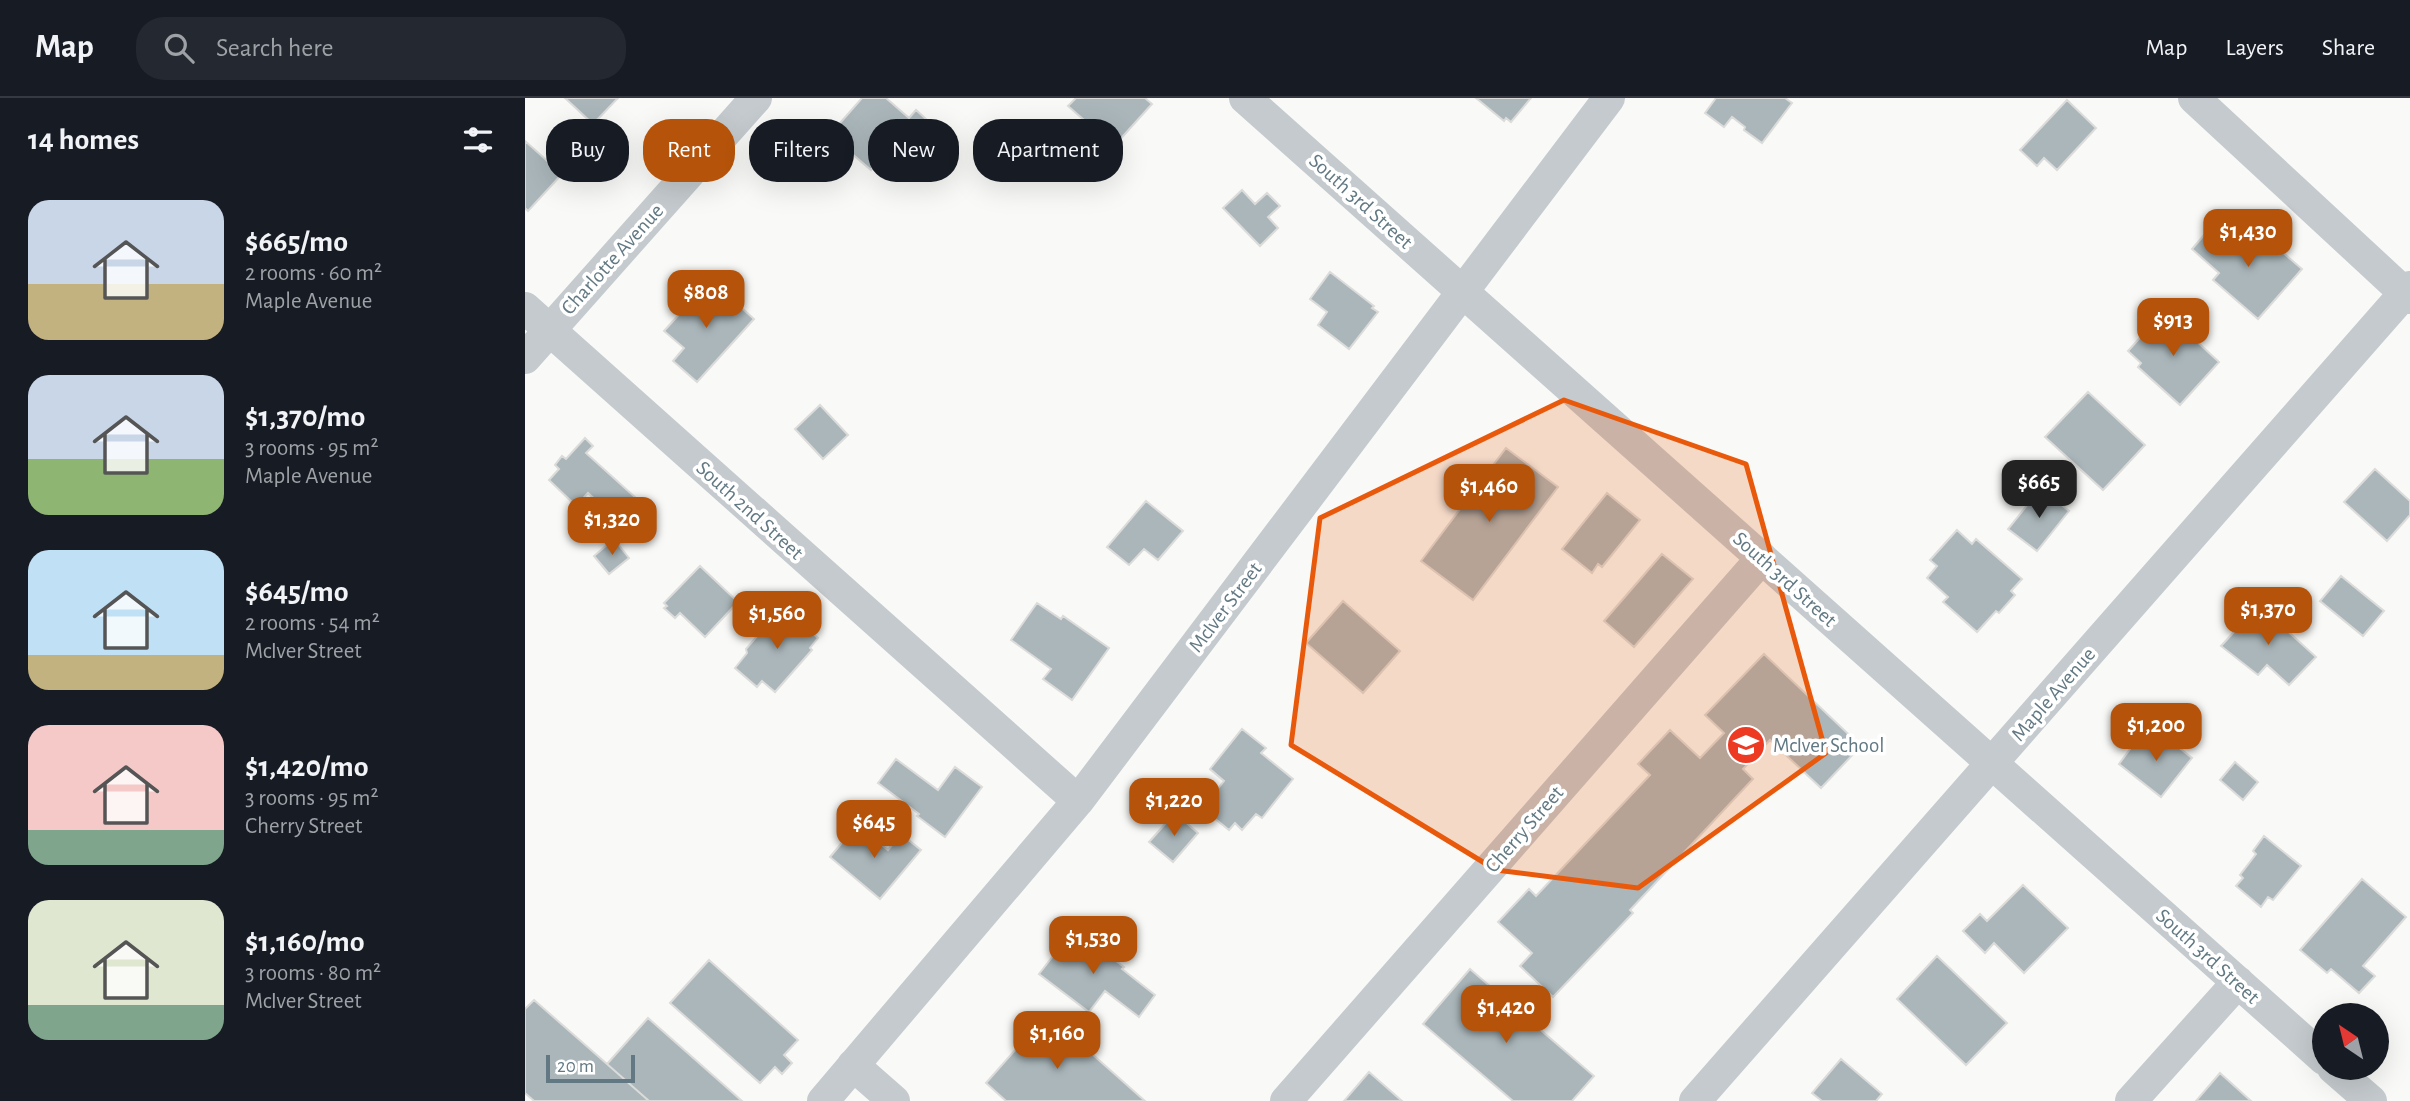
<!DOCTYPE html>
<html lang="en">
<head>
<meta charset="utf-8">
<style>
	body { margin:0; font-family:"Alegreya Sans",sans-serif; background:#242831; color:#f1f3f6; height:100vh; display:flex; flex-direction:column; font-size:26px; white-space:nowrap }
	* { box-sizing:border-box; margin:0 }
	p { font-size:23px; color:#9ea1a6 }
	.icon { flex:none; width:38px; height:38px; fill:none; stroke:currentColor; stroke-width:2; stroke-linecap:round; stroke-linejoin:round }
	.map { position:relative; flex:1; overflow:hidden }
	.drawer { display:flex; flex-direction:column; background:#171b24; width:525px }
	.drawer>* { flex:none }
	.banner { position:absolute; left:21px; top:21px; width:665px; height:63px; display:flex; gap:14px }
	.needle { width:46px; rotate:325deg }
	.controls { position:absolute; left:1787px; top:905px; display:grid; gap:14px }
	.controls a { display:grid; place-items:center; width:77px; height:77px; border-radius:50%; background:#171b24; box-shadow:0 7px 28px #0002; font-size:35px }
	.scale { position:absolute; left:21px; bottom:18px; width:89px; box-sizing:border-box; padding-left:7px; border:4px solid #627983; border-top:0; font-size:19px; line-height:24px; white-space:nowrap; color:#627983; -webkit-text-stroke:5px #fff; paint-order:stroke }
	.price { position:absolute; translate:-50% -60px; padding:0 16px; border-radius:14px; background:#b45309; color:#fff; font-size:23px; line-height:46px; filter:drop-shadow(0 2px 4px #0008) }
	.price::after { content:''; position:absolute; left:50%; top:42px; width:21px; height:16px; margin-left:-10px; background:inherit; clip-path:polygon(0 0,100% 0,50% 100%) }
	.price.on { background:#222; color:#fff }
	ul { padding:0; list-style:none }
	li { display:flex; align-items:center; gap:21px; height:175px; padding:0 28px }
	li span { display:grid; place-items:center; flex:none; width:196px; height:140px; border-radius:21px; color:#555 }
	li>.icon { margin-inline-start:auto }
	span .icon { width:84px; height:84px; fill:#fffc; stroke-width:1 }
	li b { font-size:30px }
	h2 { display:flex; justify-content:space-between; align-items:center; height:84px; padding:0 28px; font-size:30px }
	.chip { padding:0 24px; border-radius:28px; background:#171b24; box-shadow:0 7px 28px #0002; font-size:24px; line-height:63px }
	.chip.on { background:#b45309; color:#fff }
	header { display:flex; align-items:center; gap:42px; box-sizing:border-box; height:98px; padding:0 35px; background:#171b24; border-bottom:2px solid #363941 }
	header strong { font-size:33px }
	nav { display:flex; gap:38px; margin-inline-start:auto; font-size:24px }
	.search { width:490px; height:63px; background:#242831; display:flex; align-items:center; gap:18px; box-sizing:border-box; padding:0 24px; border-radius:28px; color:#9ea1a6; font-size:26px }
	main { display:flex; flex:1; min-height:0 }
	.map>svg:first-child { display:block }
	.building { fill:#aab6ba; stroke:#dbdbd9; stroke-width:2 }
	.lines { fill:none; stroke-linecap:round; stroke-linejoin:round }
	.minor { stroke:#c4cacd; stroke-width:32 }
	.marked { fill:#e8590c; fill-opacity:0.2; stroke:#e8590c; stroke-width:5; stroke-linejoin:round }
	.labels { text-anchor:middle; stroke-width:7; stroke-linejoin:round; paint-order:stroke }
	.street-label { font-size:21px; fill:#627983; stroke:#fff }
	.poi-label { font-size:21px; fill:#627983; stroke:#fff; text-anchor:start }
</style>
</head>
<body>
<header>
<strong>Map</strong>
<div class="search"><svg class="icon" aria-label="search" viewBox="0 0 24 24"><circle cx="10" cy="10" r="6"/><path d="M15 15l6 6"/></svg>Search here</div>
<nav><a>Map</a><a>Layers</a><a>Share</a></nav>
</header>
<main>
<section class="drawer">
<h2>14 homes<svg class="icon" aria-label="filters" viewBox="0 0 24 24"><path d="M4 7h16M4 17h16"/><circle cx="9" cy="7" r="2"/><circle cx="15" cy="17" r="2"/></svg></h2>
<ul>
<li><span style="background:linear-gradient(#c9d6e8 60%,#c2b280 0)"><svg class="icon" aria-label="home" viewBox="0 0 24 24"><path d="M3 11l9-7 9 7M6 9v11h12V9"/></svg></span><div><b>$665/mo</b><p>2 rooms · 60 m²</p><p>Maple Avenue</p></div></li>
<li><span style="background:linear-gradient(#c9d6e8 60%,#8fb573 0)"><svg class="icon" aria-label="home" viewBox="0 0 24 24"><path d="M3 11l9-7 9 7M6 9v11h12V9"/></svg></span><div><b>$1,370/mo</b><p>3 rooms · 95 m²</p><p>Maple Avenue</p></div></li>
<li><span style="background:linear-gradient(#bfe0f5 75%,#c2b280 0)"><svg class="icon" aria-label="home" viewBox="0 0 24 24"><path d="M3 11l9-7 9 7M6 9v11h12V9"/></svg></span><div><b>$645/mo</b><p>2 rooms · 54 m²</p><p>McIver Street</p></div></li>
<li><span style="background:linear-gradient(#f6c9c9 75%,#7fa58c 0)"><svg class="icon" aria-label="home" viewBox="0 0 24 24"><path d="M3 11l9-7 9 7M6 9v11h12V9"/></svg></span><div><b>$1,420/mo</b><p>3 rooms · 95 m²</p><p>Cherry Street</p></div></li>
<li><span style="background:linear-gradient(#dfe7d0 75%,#7fa58c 0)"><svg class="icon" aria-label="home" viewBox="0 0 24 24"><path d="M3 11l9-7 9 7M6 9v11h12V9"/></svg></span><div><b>$1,160/mo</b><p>3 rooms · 80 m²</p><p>McIver Street</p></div></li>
</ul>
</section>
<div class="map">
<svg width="1885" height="1003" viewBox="0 0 1885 1003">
	<rect width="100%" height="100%" fill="#f9f9f7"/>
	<path class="building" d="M40,0h53l-25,26z
		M337,0h24l23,20 7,-8 20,18 -35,41 -17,-14 -13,15 -34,-29 3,-4 -7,-6z
		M551,0h69l7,6 -38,42 -46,-40z
		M951,0h55l-20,24 -5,-4 -2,3z
		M1191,0h69l7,5 -30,40 -18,-13 1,-3 -13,-10 -8,10 -19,-14z
		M1542,2l29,28 -39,42 -13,-12 -7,8 -17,-16z
		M0,43l37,33 -34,37 -3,-3z
		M717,92l13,14 12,-11 13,13 -12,11 10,11 -18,18 -37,-38z
		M1686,129l21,18 9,-11 8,7 9,-10 44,38 -44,50 -45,-39 6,-7 -27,-24z
		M805,174l44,34 -2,2 6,4 -29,37 -31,-24 9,-13 -17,-13z
		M178,186l13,12 6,-6 32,29 -57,63 -24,-21 11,-13 -20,-17 20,-22 -5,-4 10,-11 3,3z
		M1639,213l55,51 -39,43 -42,-38 3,-4 -13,-12z
		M1563,294l57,53 -42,45 -58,-53z
		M295,307l28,30 -25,24 -28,-30z
		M60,340l8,8 -7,7 60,54 -20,21 -38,-35 -12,13 -27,-26 10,-11 -4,-4 7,-9 4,3z
		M981,350l52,39 -85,113 -52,-39z
		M1850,371l35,32v14l-23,26 -43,-39z
		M1516,390l28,23 -32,40 -29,-22z
		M1082,395l33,27 -38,47 -4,-3 -6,9 -30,-24z
		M621,403l37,30 -25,29 -14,-11 -15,16 -22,-18z
		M1432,432l15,14 4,-5 46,40 -11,12 4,4 -16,18 -3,-2 -19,21 -34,-30 5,-5 -21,-19 10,-12 -7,-6z
		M89,441l15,19 -20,16 -15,-18z
		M1137,456l31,25 -59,68 -30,-26z
		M175,468l38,36 -33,35 -25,-24 -5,5 -11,-10 3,-2 -3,-3z
		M1816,478l43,35 -21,25 -43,-35z
		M818,503l57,50 -37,42 -57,-50z
		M512,505l24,16 2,-3 46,32 -37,52 -29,-21 8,-10 -40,-29z
		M1734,507l57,52 -27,28 -22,-20 -9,10 -37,-29z
		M257,509l36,31 -8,10 2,2 -37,42 -13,-11 -5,6 -22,-19 12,-15 -1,-4z
		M1239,556l97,92 -40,42 -51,-48 -27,29 10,10 -123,131 3,3 -80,84 -33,-31 12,-13 -34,-31 31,-33 7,7 114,-121 -12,-11 32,-34 30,28 24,-25 -19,-18z
		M717,631l24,19 -5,5 32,26 -31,39 -6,-4 -14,16 -7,-7 -6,7 -21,-17 2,-3 -5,-5 19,-24 -14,-12z
		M1632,632l35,28 -31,39 -42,-33 17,-23 8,6z
		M371,661l42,31 17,-23 27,20 -37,50 -28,-21 2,-2 -41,-31z
		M1710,664l23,20 -15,18 -23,-20z
		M650,715l23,20 -25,29 -24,-20z
		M332,727l31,25 13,-16 20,16 -41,49 -50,-42z
		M1739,738l37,30 -28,34 -5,-3 -7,10 -25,-21 7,-8 -3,-3 16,-21 -3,-3z
		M1837,781l44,38 -43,49 12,10 -16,17 -28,-24 -4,4 -27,-23z
		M1498,787l45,43 -44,45 -30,-30 -9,10 -22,-22 17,-17 7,7z
		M549,831l50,38 -2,2 33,26 -16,22 -34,-26 -16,21 -50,-38z
		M1412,858l70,67 -41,42 -69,-66z
		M184,862l89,80 -14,15 8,8 -10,11 -7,-7 -15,16 -90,-80z
		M945,871l124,107 -22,25h-59l-90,-77z
		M9,902l73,64 42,37h-115l-9,-8v-84z
		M522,916l98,87h-139l-20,-18z
		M123,920l94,83h-93l-42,-37z
		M1316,961l41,35 -6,7h-54l-10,-8z
		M844,974l33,29h-58z
		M1695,975l31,28h-55z"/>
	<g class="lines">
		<path class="minor" d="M720,0l1079,961
			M1669,0l216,200
			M0,210l553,493
			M0,260l231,-260
			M328,967l41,36
			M1808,970l38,33
			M298,1003l255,-300 531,-703
			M761,1003l476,-543
			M1170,1003l715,-814
			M1606,1003l107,-119"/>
	</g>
	<path class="marked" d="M1039,302l182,64 80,289 -188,135 -142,-18 -205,-125 29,-227z"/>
	<defs>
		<symbol id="school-disc" viewBox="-11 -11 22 22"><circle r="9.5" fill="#ed3a23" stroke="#fff"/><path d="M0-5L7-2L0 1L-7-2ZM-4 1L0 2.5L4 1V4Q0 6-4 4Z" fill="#fff"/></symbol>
	</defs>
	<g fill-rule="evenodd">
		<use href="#school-disc" x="1199" y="625" width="44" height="44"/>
	</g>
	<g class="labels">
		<g class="street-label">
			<text transform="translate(836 103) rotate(42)" y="7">South 3rd Street</text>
			<text transform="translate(87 161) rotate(-48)" y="7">Charlotte Avenue</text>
			<text transform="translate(225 412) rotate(42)" y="7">South 2nd Street</text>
			<text transform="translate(1260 481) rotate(42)" y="7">South 3rd Street</text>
			<text transform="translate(700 509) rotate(-53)" y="7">McIver Street</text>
			<text transform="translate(1528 596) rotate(-49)" y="7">Maple Avenue</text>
			<text transform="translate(999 731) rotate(-49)" y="7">Cherry Street</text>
			<text transform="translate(1683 858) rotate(42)" y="7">South 3rd Street</text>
		</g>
		<g class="poi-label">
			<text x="1248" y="654">McIver School</text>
		</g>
	</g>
</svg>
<div class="controls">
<a><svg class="needle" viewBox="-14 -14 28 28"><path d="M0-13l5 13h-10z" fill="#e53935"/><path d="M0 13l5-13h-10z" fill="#9ea1a6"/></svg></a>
</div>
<div class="scale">20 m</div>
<b class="price" style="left:1723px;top:171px">$1,430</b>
<b class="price" style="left:181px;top:232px">$808</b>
<b class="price" style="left:1648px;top:260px">$913</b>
<b class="price on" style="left:1514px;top:422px">$665</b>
<b class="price" style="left:964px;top:426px">$1,460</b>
<b class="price" style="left:87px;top:459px">$1,320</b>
<b class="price" style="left:1743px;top:549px">$1,370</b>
<b class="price" style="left:252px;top:553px">$1,560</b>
<b class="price" style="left:1631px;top:665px">$1,200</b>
<b class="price" style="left:649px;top:740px">$1,220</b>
<b class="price" style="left:349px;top:762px">$645</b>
<b class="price" style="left:568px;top:878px">$1,530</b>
<b class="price" style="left:981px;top:947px">$1,420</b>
<b class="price" style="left:532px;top:973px">$1,160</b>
<div class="banner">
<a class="chip">Buy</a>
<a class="chip on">Rent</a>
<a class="chip">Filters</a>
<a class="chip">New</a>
<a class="chip">Apartment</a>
</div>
</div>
</main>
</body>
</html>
